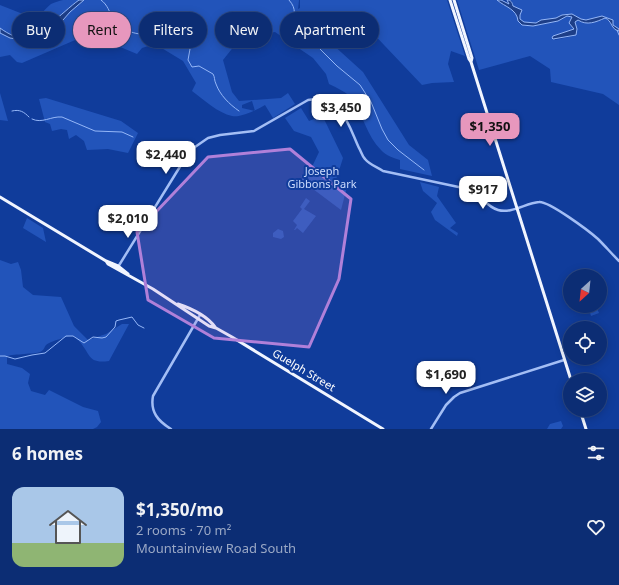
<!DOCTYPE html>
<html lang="en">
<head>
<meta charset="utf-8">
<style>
	body { margin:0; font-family:"Noto Sans",sans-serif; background:#153579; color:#f1f3f6; height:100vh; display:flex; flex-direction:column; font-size:15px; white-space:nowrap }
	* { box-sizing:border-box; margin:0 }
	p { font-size:13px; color:#9aa8c5 }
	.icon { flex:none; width:22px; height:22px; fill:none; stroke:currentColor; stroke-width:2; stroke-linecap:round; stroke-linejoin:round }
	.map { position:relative; height:429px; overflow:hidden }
	.details { display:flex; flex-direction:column; background:#0c2d74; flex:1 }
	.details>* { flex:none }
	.hud { position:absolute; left:12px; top:12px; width:400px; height:36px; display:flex; gap:8px }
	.needle { width:26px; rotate:207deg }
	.controls { position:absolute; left:563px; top:269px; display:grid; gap:8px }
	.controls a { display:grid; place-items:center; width:44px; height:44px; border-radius:50%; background:#0c2d74; box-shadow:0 2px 10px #0003,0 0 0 1px #2c4986; font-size:20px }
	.price { position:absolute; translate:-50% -34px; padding:0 9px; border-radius:8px; background:#fff; color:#222; font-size:13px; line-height:26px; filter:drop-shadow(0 1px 2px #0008) }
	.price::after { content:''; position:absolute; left:50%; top:24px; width:12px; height:9px; margin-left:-6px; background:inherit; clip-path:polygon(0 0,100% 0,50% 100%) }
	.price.active { background:#e797bd; color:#111 }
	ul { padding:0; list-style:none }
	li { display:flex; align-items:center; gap:12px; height:100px; padding:0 12px }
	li+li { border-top:1px solid #2c4986 }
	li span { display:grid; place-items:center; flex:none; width:112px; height:80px; border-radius:12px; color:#555 }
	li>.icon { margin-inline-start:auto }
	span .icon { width:48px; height:48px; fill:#fffc; stroke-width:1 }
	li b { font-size:17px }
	h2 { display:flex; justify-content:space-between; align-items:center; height:48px; padding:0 12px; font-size:17px }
	.chip { padding:0 14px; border-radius:18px; background:#0c2d74; box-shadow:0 2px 10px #0003,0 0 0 1px #2c4986; font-size:14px; line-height:36px }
	.chip.active { background:#e797bd; color:#111 }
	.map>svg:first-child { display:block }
	.green { fill:#2254ba; fill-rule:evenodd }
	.water { fill:#1d3e87; stroke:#95b7f8 }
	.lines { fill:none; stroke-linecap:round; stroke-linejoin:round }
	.stream { stroke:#95b7f8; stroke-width:1 }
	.minor { stroke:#a3bef5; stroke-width:2.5 }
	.major { stroke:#f1f5ff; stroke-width:3 }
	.marked { fill:#b080d9; fill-opacity:0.2; stroke:#b080d9; stroke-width:3; stroke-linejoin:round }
	.labels { text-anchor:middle; stroke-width:4; stroke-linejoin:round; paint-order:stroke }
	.park-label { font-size:11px; fill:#ccdcfe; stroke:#103c9b }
	.street-label { font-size:11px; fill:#fff; stroke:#103c9b }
</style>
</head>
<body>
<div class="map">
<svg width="619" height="429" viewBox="0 0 619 429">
	<rect width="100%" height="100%" fill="#103c9b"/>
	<path class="green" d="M63,0h16c-7,5 -13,11 -19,17 -9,9 -33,21 -46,19 -5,-2 -10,-5 -14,-8v-23l33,13c10,-3 11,-9 18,-14 4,-2 8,-3 12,-4z
		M84,0h215l-1,9 2,-1v-8h147l18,56 -14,-5 -3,13 6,18 -22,1 -10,2 -56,-59 -12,-1 -13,2 -10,16 32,29 46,73 19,15 4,16 -32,-7v-9c-6,-2 -14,-4 -19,-10 -14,-14 -18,-35 -29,-51 -5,-7 -15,-11 -23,-15l-3,-10 -13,-16 -38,-26 -29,6 -11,7 -12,15 9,32 7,9 42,-3 7,-5 7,11 -22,14 -8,-13c-7,4 -24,13 -33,11 -14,-3 -28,-16 -40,-25l4,-8 -13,-22 -28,-17 -13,4 -5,6 -48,-20 -67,29 -5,-1 -7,-7 -10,2v-24l15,6 41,-11 14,-16zM252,101l3,10 -13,-3v-3z
		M457,0h40l18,12 2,3 1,6 7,5h8l25,-5 9,-5 5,1 -1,8 3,4 -2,2 -19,5 2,4 18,-4 4,-3 -2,-11 1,-2 13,3 16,-5c6,2 6,10 14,13v74l-16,-11 -52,-12 -1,-13 -20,-13 -51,14z
		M509,0h110v29l-6,-4v-5l-11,-4 -16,4 -5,-1 -9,-5 -10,1 -6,3 -15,2 -5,3 -12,-1 -4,-3v-4l1,-3 -8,-6 -1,-5z
		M0,93l8,28 -8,-1z
		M46,98l75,23 17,12 -10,20 -20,-4 -21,1 -3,-9 -8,-6 -7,4 -2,-9 -6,-1 -9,2 -2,-7 -5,-2 -6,-23z
		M301,108l8,13 5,-2h10l19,39 -8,25 12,4 -6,23 -40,-30 2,-2 -2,-2 10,-7 8,-17 -8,-15 -17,-6 -9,-13z
		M420,182l19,5 -2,9 19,27 -6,5 8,5 -1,3 -22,-16 -4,-8 6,-9 -14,-12z
		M306,198l4,3 -6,8 12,7 -13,17 -6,-5 -2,2h-1l3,-5 -4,-4 9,-12 -2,-2z
		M27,218l16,10 3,14 -23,-14z
		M278,229l5,2 1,6 -3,2 -8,-2v-4z
		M0,260l11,4 7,-2 3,8 2,17 10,8 28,2 13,29 14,14 18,-6 16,-10h7l-20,37c-22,3 -18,-7 -30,-20 -2,-2 -4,-5 -7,-5 -4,0 -23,6 -26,9 -2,3 -2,5 -6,7 -5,2 -26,2 -33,4v8l15,4 8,6 -2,9 3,8 14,4 4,-5 34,17 15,4 3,11 -4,5 -4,2h-93z
		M588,306h8l3,7 -8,3z
		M561,421l2,5 -2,3h-14l3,-5z"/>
	<path class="water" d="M79,0h5l-14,12 -14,16 -4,3 -16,6 -13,3 -13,-2 -10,-5v-5c4,3 9,6 14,8 24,5 48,-24 65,-36z
		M497,0h4l8,4 -2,-4c4,0 5,2 6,6l9,4 -2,5v4l4,3 12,1 5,-3 15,-2 6,-3 10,-1 9,5 5,1 16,-4 11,4v5l6,4v2c-8,-1 -7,-11 -14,-13 -9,4 -18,8 -27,2l-3,2 2,7 -1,6 -23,4 -1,-1 1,-2 21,-7 -5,-6 3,-6 -5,-1 -9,5 -25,5 -11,-1 -4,-4c-1,-12 -13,-14 -21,-21z"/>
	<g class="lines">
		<path class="stream" d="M101,0c7,5 8,12 12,18 6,10 23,19 35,15 6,-2 9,-5 15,-5l21,13 6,8 -2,11 4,7 7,-1 14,8c2,3 1,6 3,10 4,11 13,20 23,27
			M289,0c9,10 3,14 7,25l41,41 23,19 11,17 11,27 6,11 10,10 26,20
			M617,30l2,5
			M12,111c8,-2 12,1 17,6
			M32,119c10,5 19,-3 30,-2l33,14 27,1 11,5
			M0,356h5l10,3 17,-4 13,-2 21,-17h7l11,7 9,-6 9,1 4,-1 9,-10 1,-6 3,-1 13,-3 6,8 6,3"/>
		<path class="minor" d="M118,267l63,-102 14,-18 13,-9 12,-3 34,-4 54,-31c33,-6 40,24 51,48 2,3 3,8 6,11 5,6 12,8 18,12l85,18c13,5 17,17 30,21 13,4 28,-7 41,-8 10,-1 50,29 59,37 7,7 14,15 21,22
			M171,429c-13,-8 -21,-17 -18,-33l47,-81
			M431,429l15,-24 8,-8 6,-4 104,-33"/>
		<path class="major" d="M450,0l19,59 2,3
			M454,0l18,58 -1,4 100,318
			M0,197l106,64 12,5 10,8
			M106,261l2,3 45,25 56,37 7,2 16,9 151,92
			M178,304c12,4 29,12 37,23
			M580,410l6,19"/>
	</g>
	<path class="marked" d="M290,149l61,50 -12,80 -30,68 -95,-9 -66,-38 -11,-68 71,-75z"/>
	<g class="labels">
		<g class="park-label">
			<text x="322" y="175">Joseph<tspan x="322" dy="13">Gibbons Park</tspan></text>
		</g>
		<g class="street-label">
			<text transform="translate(304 370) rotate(31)" y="4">Guelph Street</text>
		</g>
	</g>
</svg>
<div class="controls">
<a><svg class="needle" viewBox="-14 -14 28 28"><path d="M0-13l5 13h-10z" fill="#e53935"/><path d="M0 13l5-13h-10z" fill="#9aa8c5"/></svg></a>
<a><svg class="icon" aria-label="locate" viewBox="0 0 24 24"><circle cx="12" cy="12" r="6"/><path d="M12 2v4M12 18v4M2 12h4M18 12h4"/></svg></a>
<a><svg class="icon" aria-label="layers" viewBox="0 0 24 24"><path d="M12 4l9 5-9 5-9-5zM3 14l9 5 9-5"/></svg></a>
</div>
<b class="price" style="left:341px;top:128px">$3,450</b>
<b class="price active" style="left:490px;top:147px">$1,350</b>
<b class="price" style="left:166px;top:175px">$2,440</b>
<b class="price" style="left:483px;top:210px">$917</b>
<b class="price" style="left:128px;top:239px">$2,010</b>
<b class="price" style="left:446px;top:395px">$1,690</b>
<div class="hud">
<a class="chip">Buy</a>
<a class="chip active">Rent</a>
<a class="chip">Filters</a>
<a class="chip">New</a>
<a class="chip">Apartment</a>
</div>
</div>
<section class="details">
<h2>6 homes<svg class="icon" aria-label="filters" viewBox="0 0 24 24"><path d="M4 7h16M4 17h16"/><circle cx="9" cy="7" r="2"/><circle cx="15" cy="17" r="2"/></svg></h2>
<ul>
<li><span style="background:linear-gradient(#a9c7e8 70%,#8fb573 0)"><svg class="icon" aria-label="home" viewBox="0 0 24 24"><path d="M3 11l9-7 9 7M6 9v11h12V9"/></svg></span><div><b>$1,350/mo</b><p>2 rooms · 70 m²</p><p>Mountainview Road South</p></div><svg class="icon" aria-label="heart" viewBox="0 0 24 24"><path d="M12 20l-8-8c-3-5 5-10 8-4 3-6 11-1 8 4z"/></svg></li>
</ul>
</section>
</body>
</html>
